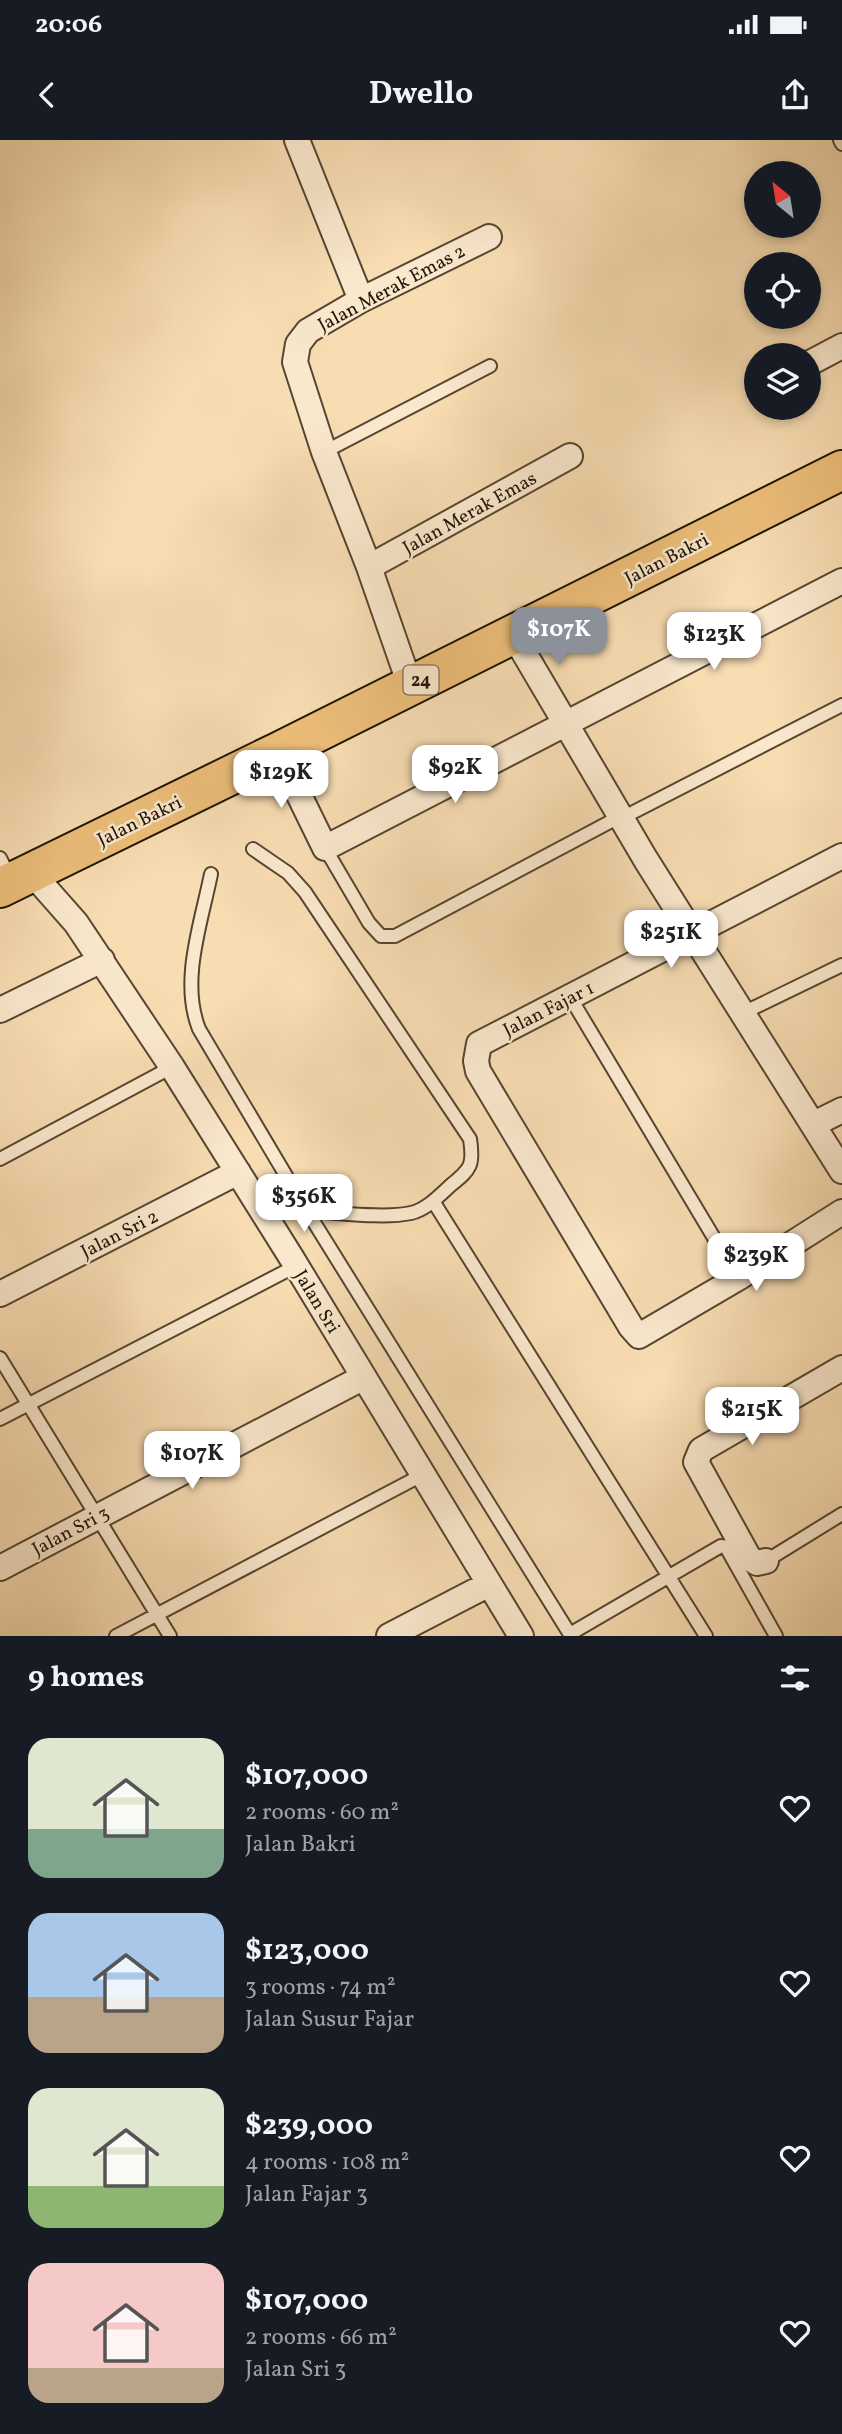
<!DOCTYPE html>
<html lang="en">
<head>
<meta charset="utf-8">
<style>
	body { margin:0; font-family:Vollkorn,serif; background:#242831; color:#f1f3f6; height:100vh; display:flex; flex-direction:column; font-size:26px; white-space:nowrap }
	* { box-sizing:border-box; margin:0 }
	p { font-size:23px; color:#9ea1a6 }
	.icon { flex:none; width:38px; height:38px; fill:none; stroke:currentColor; stroke-width:2; stroke-linecap:round; stroke-linejoin:round }
	.map { position:relative; height:1496px; overflow:hidden }
	.side { display:flex; flex-direction:column; background:#171b24; flex:1 }
	.side>* { flex:none }
	.needle { width:46px; rotate:330deg }
	.controls { position:absolute; left:744px; top:21px; display:grid; gap:14px }
	.controls a { display:grid; place-items:center; width:77px; height:77px; border-radius:50%; background:#171b24; box-shadow:0 4px 10px #0003; font-size:35px }
	.price { position:absolute; translate:-50% -60px; padding:0 16px; border-radius:14px; background:#fff; color:#222; font-size:23px; line-height:46px; filter:drop-shadow(0 2px 4px #0008) }
	.price::after { content:''; position:absolute; left:50%; top:42px; width:21px; height:16px; margin-left:-10px; background:inherit; clip-path:polygon(0 0,100% 0,50% 100%) }
	.price.selected { background:#8c9099; color:#fff }
	ul { padding:0; list-style:none }
	li { display:flex; align-items:center; gap:21px; height:175px; padding:0 28px }
	li span { display:grid; place-items:center; flex:none; width:196px; height:140px; border-radius:21px; color:#555 }
	li>.icon { margin-inline-start:auto }
	span .icon { width:84px; height:84px; fill:#fffc; stroke-width:1 }
	li b { font-size:30px }
	h2 { display:flex; justify-content:space-between; align-items:center; height:84px; padding:0 28px; font-size:30px }
	.status { display:flex; justify-content:space-between; align-items:center; height:49px; padding:0 35px; background:#171b24; direction:ltr }
	.status svg { height:19px; fill:currentColor }
	header { display:flex; justify-content:space-between; align-items:center; height:91px; padding:0 28px; background:#171b24; font-size:32px; font-weight:700 }
	.map>svg:first-child { display:block }
	.lines { fill:none; stroke-linecap:round; stroke-linejoin:round }
	.service-casing { stroke:#554631; stroke-width:16 }
	.minor-casing { stroke:#554631; stroke-width:28 }
	.primary-casing { stroke:#1f1406; stroke-width:42 }
	.service { stroke:#fae8cd; stroke-width:12 }
	.minor { stroke:#fae8cd; stroke-width:24 }
	.primary { stroke:#ecbe79; stroke-width:38 }
	.labels { text-anchor:middle; stroke-width:5; stroke-linejoin:round; paint-order:stroke }
	.shield { fill:#fae8cd; stroke:#615442; stroke-width:2 }
	.shield-label { font-size:18px; font-weight:bold; fill:#1f1406 }
	.street-label { font-size:19px; fill:#1f1406; stroke:#fae8cd }
</style>
</head>
<body>
<div class="status"><b>20:06</b><svg viewBox="0 0 49 12"><path d="M0 12V9h3v3zM5 12V6h3v6zM10 12V3h3v9zM15 12V0h3v12zM26 1h20v11H26zM47 4h2v5h-2z"/></svg></div>
<header><svg class="icon" aria-label="back" viewBox="0 0 24 24"><path d="M15 5l-7 7 7 7"/></svg>Dwello<svg class="icon" aria-label="share" viewBox="0 0 24 24"><path d="M12 15V3M7 8l5-5 5 5M5 13v7h14v-7"/></svg></header>
<div class="map">
<svg width="842" height="1496" viewBox="0 0 842 1496">
	<rect width="100%" height="100%" fill="#f8dcb2"/>
	<filter id="stains"><feTurbulence type="fractalNoise" baseFrequency=".00286" numOctaves="4"/><feColorMatrix values="0 0 0 0 .2 0 0 0 0 .09 0 0 0 0 .02 0 0 0 .5 -.17"/></filter>
	<radialGradient id="worn" r=".72"><stop offset=".6" stop-color="#630" stop-opacity="0"/><stop offset="1" stop-color="#630" stop-opacity=".3"/></radialGradient>
	<g class="lines">
		<defs>
			<path id="service" d="M840,0l2,4
				M324,312l166,-86
				M622,678l220,-113
				M325,708l44,75 12,13h14l226,-120
				M253,709l35,24 17,19 165,247c4,26 1,30 -19,46 -11,10 -25,25 -40,28 -29,6 -74,-1 -104,-2
				M0,718l10,20
				M211,734c-10,50 -31,107 -12,155l108,182 264,425
				M570,857l168,281
				M743,873l99,-48
				M0,1019l172,-92
				M433,1061l273,435
				M0,1218l170,278
				M0,1279l296,-153
				M766,1421l76,-47
				M570,1494l151,-88 5,1 50,89
				M116,1496l306,-161"/>
			<path id="minor" d="M297,0l64,160
				M808,224l34,-18
				M369,427l201,-111
				M513,494l133,226 196,311
				M410,545l-41,-118 -45,-115 -29,-90 3,-18 10,-13 53,-31 128,-63
				M278,612l47,96 517,-267
				M842,716l-363,188 -3,17 2,10 153,256 8,9 99,-58 104,-66
				M31,732l45,51 96,144 119,190 230,379
				M0,870l102,-50
				M814,984l28,-14
				M0,1154l238,-122
				M766,1421l-9,2 -8,-5 -53,-96 5,-12 141,-82
				M0,1428l364,-191
				M389,1496l100,-52"/>
			<path id="primary" d="M0,748l278,-136 564,-282"/>
		</defs>
		<use href="#service" class="service-casing"/>
		<use href="#minor" class="minor-casing"/>
		<use href="#primary" class="primary-casing"/>
		<use href="#service" class="service"/>
		<use href="#minor" class="minor"/>
		<use href="#primary" class="primary"/>
	</g>
	<g class="labels">
		<rect class="shield" x="403.5" y="525.5" width="35" height="29" rx="5"/>
		<g class="shield-label">
			<text x="421" y="546">24</text>
		</g>
		<g class="street-label">
			<text transform="translate(391 147) rotate(-28)" y="7">Jalan Merak Emas 2</text>
			<text transform="translate(469 372) rotate(-29)" y="7">Jalan Merak Emas</text>
			<text transform="translate(666 418) rotate(-27)" y="7">Jalan Bakri</text>
			<text transform="translate(139 680) rotate(-26)" y="7">Jalan Bakri</text>
			<text transform="translate(548 868) rotate(-27)" y="7">Jalan Fajar 1</text>
			<text transform="translate(119 1093) rotate(-27)" y="7">Jalan Sri 2</text>
			<text transform="translate(318 1161) rotate(59)" y="7">Jalan Sri</text>
			<text transform="translate(70 1390) rotate(-28)" y="7">Jalan Sri 3</text>
		</g>
	</g>
	<rect width="100%" height="100%" filter="url(#stains)"/>
	<rect width="100%" height="100%" fill="url(#worn)"/>
</svg>
<div class="controls">
<a><svg class="needle" viewBox="-14 -14 28 28"><path d="M0-13l5 13h-10z" fill="#e53935"/><path d="M0 13l5-13h-10z" fill="#9ea1a6"/></svg></a>
<a><svg class="icon" aria-label="locate" viewBox="0 0 24 24"><circle cx="12" cy="12" r="6"/><path d="M12 2v4M12 18v4M2 12h4M18 12h4"/></svg></a>
<a><svg class="icon" aria-label="layers" viewBox="0 0 24 24"><path d="M12 4l9 5-9 5-9-5zM3 14l9 5 9-5"/></svg></a>
</div>
<b class="price selected" style="left:559px;top:527px">$107K</b>
<b class="price" style="left:714px;top:532px">$123K</b>
<b class="price" style="left:455px;top:665px">$92K</b>
<b class="price" style="left:281px;top:670px">$129K</b>
<b class="price" style="left:671px;top:830px">$251K</b>
<b class="price" style="left:304px;top:1094px">$356K</b>
<b class="price" style="left:756px;top:1153px">$239K</b>
<b class="price" style="left:752px;top:1307px">$215K</b>
<b class="price" style="left:192px;top:1351px">$107K</b>
</div>
<section class="side">
<h2>9 homes<svg class="icon" aria-label="filters" viewBox="0 0 24 24"><path d="M4 7h16M4 17h16"/><circle cx="9" cy="7" r="2"/><circle cx="15" cy="17" r="2"/></svg></h2>
<ul>
<li><span style="background:linear-gradient(#dfe7d0 65%,#7fa58c 0)"><svg class="icon" aria-label="home" viewBox="0 0 24 24"><path d="M3 11l9-7 9 7M6 9v11h12V9"/></svg></span><div><b>$107,000</b><p>2 rooms · 60 m²</p><p>Jalan Bakri</p></div><svg class="icon" aria-label="heart" viewBox="0 0 24 24"><path d="M12 20l-8-8c-3-5 5-10 8-4 3-6 11-1 8 4z"/></svg></li>
<li><span style="background:linear-gradient(#a9c7e8 60%,#b9a48a 0)"><svg class="icon" aria-label="home" viewBox="0 0 24 24"><path d="M3 11l9-7 9 7M6 9v11h12V9"/></svg></span><div><b>$123,000</b><p>3 rooms · 74 m²</p><p>Jalan Susur Fajar</p></div><svg class="icon" aria-label="heart" viewBox="0 0 24 24"><path d="M12 20l-8-8c-3-5 5-10 8-4 3-6 11-1 8 4z"/></svg></li>
<li><span style="background:linear-gradient(#dfe7d0 70%,#8fb573 0)"><svg class="icon" aria-label="home" viewBox="0 0 24 24"><path d="M3 11l9-7 9 7M6 9v11h12V9"/></svg></span><div><b>$239,000</b><p>4 rooms · 108 m²</p><p>Jalan Fajar 3</p></div><svg class="icon" aria-label="heart" viewBox="0 0 24 24"><path d="M12 20l-8-8c-3-5 5-10 8-4 3-6 11-1 8 4z"/></svg></li>
<li><span style="background:linear-gradient(#f6c9c9 75%,#b9a48a 0)"><svg class="icon" aria-label="home" viewBox="0 0 24 24"><path d="M3 11l9-7 9 7M6 9v11h12V9"/></svg></span><div><b>$107,000</b><p>2 rooms · 66 m²</p><p>Jalan Sri 3</p></div><svg class="icon" aria-label="heart" viewBox="0 0 24 24"><path d="M12 20l-8-8c-3-5 5-10 8-4 3-6 11-1 8 4z"/></svg></li>
</ul>
</section>
</body>
</html>
